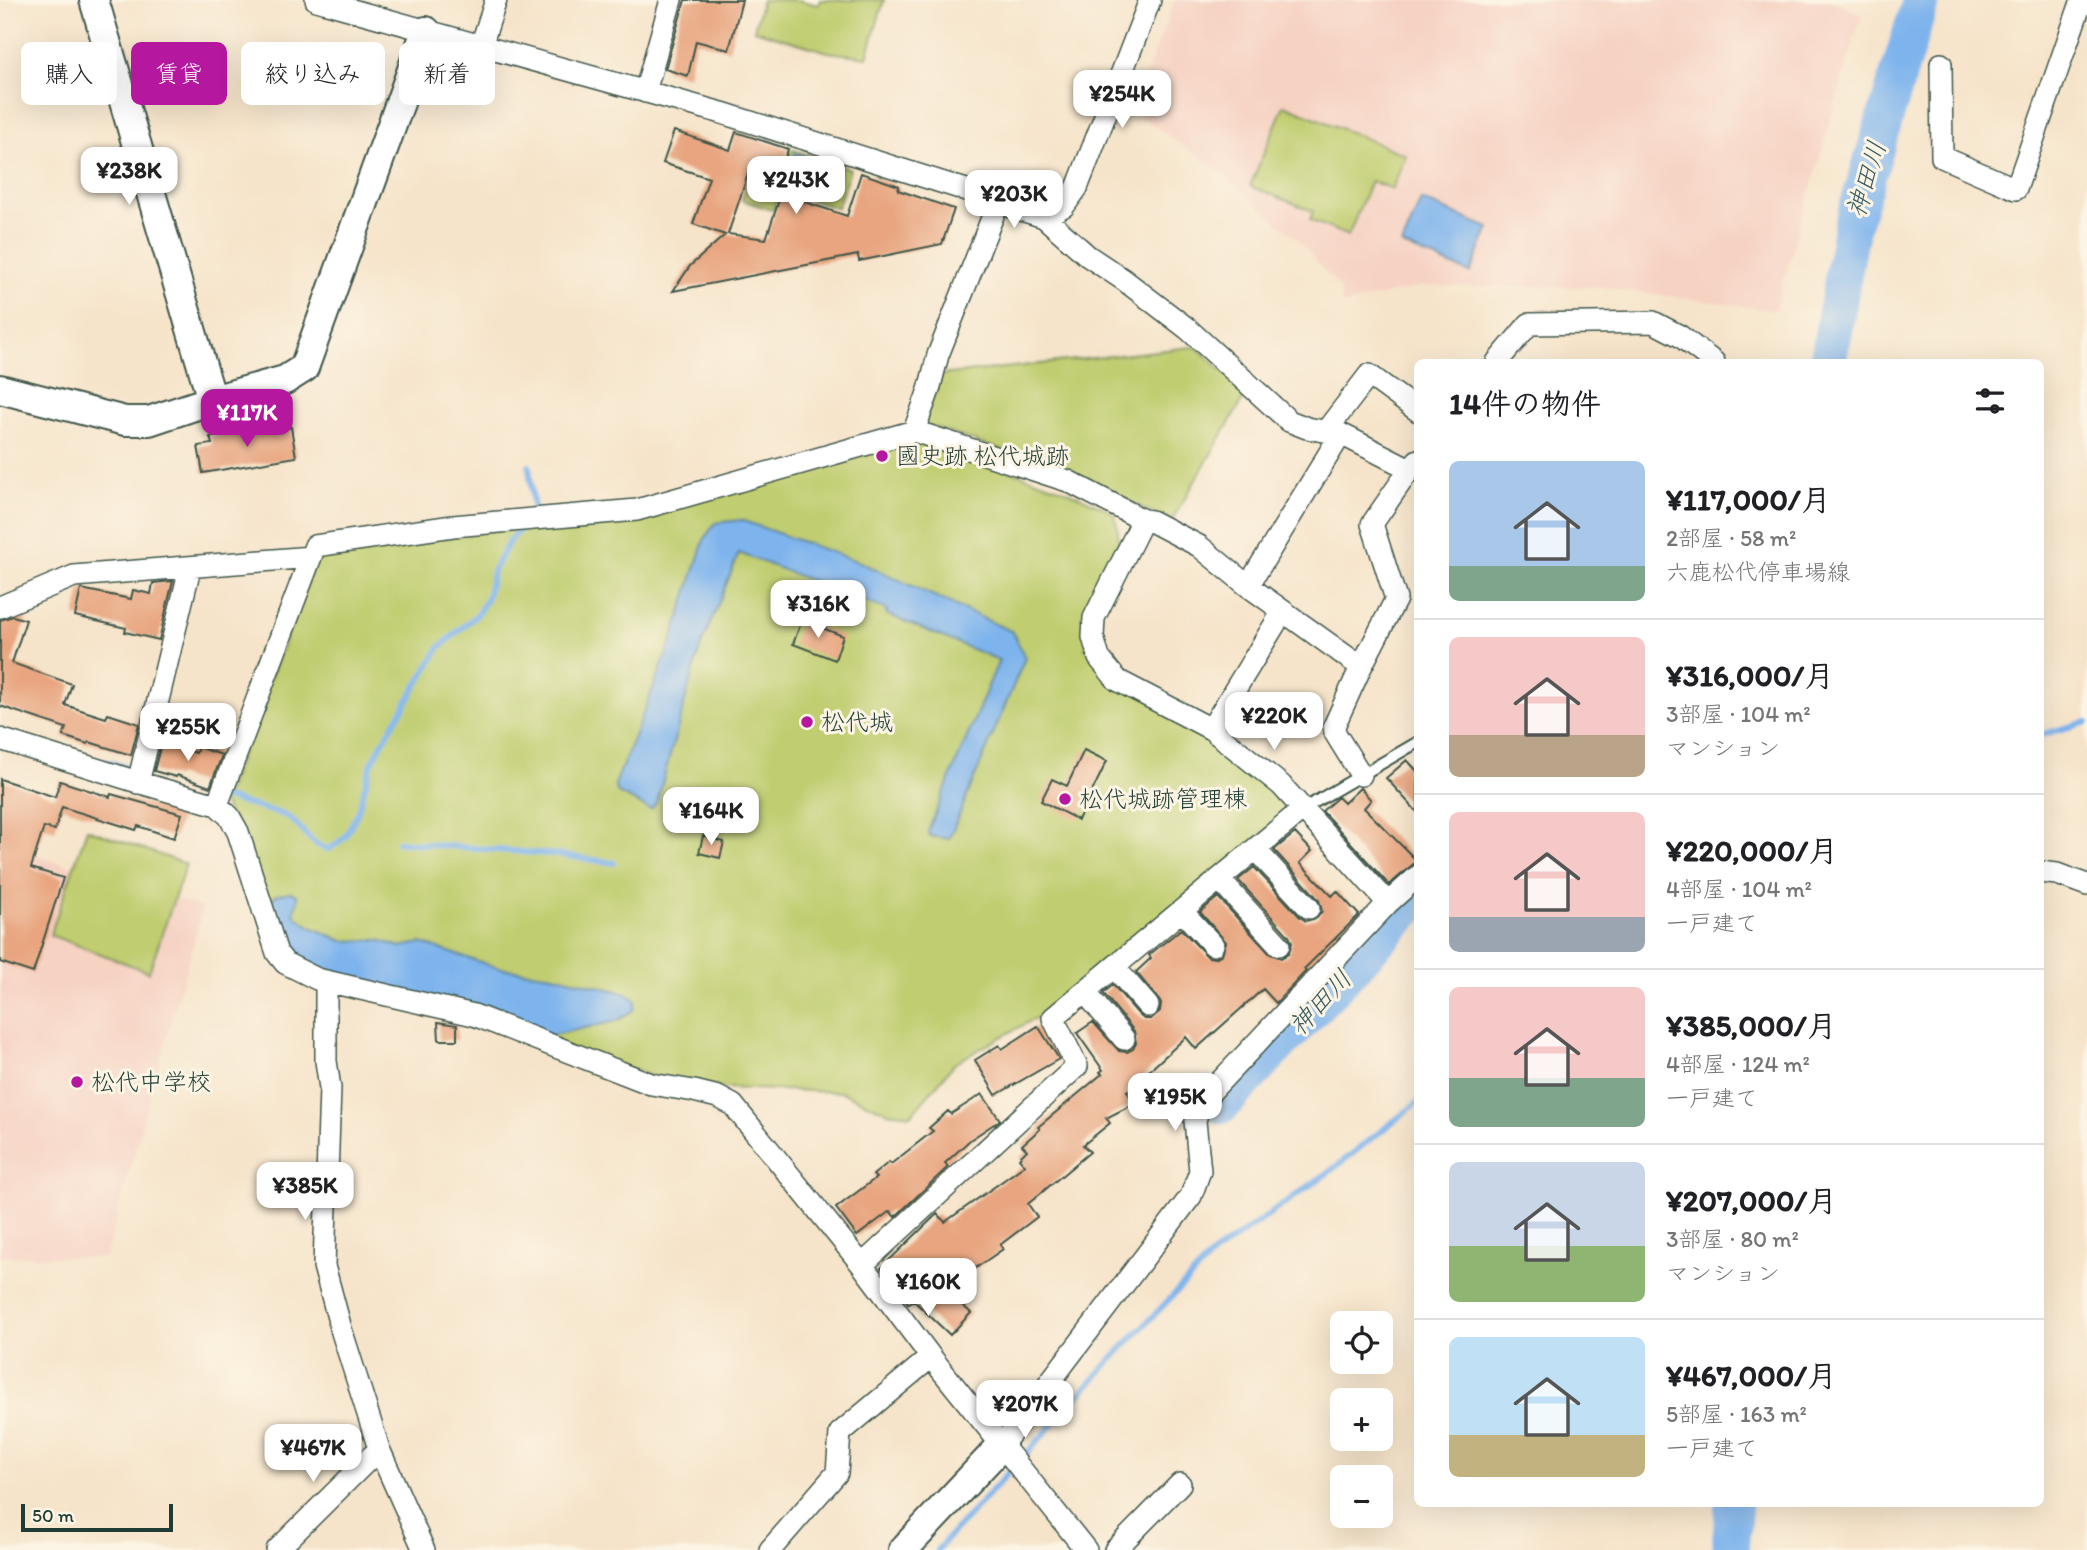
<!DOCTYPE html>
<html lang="ja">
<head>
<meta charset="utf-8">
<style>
	body { margin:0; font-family:Itim,"Klee One",sans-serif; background:#f2f2f2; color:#202124; height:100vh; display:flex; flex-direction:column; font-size:26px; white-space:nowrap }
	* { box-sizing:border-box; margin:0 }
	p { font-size:23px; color:#757577 }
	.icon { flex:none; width:38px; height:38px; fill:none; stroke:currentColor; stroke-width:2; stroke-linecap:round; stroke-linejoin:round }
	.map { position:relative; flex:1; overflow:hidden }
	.panel { position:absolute; left:1414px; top:359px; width:630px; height:1148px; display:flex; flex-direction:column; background:#fff; border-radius:10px; box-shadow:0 7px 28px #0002 }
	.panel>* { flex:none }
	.banner { position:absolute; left:21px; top:42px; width:665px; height:63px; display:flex; gap:14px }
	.controls { position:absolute; left:1330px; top:1311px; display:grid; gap:14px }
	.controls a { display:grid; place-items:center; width:63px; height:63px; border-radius:10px; background:#fff; box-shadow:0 7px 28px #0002; font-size:35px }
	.scale { position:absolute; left:21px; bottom:18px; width:152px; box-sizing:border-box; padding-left:7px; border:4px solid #1f3d34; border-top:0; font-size:19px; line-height:24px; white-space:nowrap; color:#1f3d34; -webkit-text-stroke:5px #fcf5e5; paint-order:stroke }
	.price { position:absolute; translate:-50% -60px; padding:0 16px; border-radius:14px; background:#fff; color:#222; font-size:23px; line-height:46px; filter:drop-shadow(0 2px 4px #0008) }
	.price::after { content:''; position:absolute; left:50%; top:42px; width:21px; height:16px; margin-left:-10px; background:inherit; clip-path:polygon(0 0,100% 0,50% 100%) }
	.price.current { background:#b5179e; color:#fff }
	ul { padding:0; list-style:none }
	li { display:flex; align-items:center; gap:21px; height:175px; padding:0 35px }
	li+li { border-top:2px solid #e0e0e0 }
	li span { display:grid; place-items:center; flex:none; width:196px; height:140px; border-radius:10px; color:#555 }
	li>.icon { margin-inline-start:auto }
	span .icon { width:84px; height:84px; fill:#fffc; stroke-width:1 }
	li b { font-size:30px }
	h2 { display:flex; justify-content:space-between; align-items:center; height:84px; padding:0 35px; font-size:30px }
	.tag { padding:0 24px; border-radius:10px; background:#fff; box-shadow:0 7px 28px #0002; font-size:24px; line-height:63px }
	.tag.current { background:#b5179e; color:#fff }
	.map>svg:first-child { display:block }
	.built { fill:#f6d2c3 }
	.green { fill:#c0cd6f; stroke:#708552; stroke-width:2 }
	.water { fill:#7eb4ed; stroke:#4e7890; stroke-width:2 }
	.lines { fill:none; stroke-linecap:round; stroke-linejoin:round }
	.stream { stroke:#7eb4ed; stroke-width:6 }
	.river { stroke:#7eb4ed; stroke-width:37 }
	.building { fill:#e8a57f }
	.lane-casing { stroke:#3f564a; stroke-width:14 }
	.street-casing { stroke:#3f564a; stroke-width:24 }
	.secondary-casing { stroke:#3f564a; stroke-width:32 }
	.lane { stroke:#fff; stroke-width:10 }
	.street { stroke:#fff; stroke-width:21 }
	.secondary { stroke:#fff; stroke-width:28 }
	.poi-dot { fill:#b5179e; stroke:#fcf5e5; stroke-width:2.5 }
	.labels { text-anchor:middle; stroke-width:6; stroke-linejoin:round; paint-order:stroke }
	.poi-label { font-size:24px; fill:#1f3d34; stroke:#fcf5e5; text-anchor:start }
	.water-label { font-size:26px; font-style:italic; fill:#375b62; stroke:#fcf5e5 }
</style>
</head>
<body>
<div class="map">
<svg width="2087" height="1550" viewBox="0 0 2087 1550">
	<rect width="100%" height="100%" fill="#fcf5e5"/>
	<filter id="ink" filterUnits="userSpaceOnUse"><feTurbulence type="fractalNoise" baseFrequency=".0143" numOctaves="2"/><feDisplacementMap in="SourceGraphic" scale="14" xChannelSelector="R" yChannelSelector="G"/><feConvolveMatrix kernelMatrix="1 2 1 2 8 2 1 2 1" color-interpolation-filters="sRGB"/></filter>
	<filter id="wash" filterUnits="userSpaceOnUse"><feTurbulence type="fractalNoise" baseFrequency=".00686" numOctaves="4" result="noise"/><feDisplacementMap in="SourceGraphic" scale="28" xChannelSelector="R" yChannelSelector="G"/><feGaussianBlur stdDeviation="1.57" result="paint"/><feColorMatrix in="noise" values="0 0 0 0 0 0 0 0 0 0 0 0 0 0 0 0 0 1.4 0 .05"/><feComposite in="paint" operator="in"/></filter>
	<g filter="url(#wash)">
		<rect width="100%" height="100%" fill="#f6e4ca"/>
		<path class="built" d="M1175,0h654l33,14 -87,296 -175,-23 -178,-1 -80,19 -1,-16 -42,-48 -76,-67 -91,-64z
			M0,844l203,64 -98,350 -105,-2z"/>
		<path class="green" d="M762,0h35l21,5 2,-5h64l-17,57 -39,-5 -74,-22z
			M1284,105l122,50 -14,34 -21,-8 -23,55 -38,-16 3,-9 -63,-25z
			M791,149l59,20 -13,39 -57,-18 -7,20 -31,-10 10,-32 29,10z
			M1192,347l5,1 47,42 1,6 -74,126 -96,-47 -152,-51 18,-49z
			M914,438l154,53 45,21 5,16v20l-33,100 133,94 77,64 -238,200 -102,57 -44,52 -24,-3 -46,-20 -119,-4 -71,-12 -354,-114 -74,-160 98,-255 286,-27z
			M87,829l99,35 -37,108 -99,-37z"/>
		<path class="water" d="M795,153l45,15 -3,11 -45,-15z
			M1421,200l68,28 -19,45 -68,-28z
			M741,520l121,43 151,69 12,26 -76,181 -19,-3 -2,-5 71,-171 -113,-46 1,-4 -148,-57 -40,98 -42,151 -5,7h-3l-31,-16 -3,-8 57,-145 32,-100 11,-17z
			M290,892l7,3 1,4 -4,15 4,4 15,10 30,13 36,-1 21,7 21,-4 78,25 54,7 72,18 11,7 -2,10 -17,11 -69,15 -224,-61 -36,-20 -17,-54 5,-6z"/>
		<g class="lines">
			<path class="stream" d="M529,466l5,45 -2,5
				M2040,735l47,-13
				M108,762l30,9
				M222,797l63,18c16,9 26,33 45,34l15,-12 12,-23 14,-49 12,-23 57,-95 37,-32 10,-17 6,-27 18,-33 15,-13
				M398,842l161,13 55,8
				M1026,1454l83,-92 104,-108 116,-82 89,-70
				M937,1550l70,-76"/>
			<path class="river" d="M1828,362l24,-136 69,-226
				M1222,1105l196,-207
				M1730,1550l4,-47"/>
		</g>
		<g id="blocks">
			<path class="building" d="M685,0h57l-13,50 -33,-9 -8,35 -23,-7z
				M674,131l56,19 6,-18 52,17 -8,26 -29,-10 -23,69 38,5 15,-45 66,22 14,-43 38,13 -1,4 56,19 -12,35 -83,17 -1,-6 -185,36 17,-25 35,-31 -32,-11 16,-46 -46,-15z
				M275,426v4l16,-3 5,30 -93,16 -5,-27 14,-2 -2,-7z
				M173,581l-14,59 -34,-8 1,-4 -51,-12 6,-27 50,10 2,-9 18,4 2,-11z
				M13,616l13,4 -14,43 60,21 -7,21 41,13 2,-4 31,10 -8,31 -42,-13 -1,2 -25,-8 3,-8 -66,-22v-86z
				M802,620l41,16 -8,24 -42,-16z
				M164,732l3,1 -2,10 31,10 2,-6 24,8 -12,32 -33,-12 -1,2 -22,-6z
				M1084,750l23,11 -29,59 -37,-19 11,-22 15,7z
				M1407,760l11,12v41l-32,-35z
				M0,779l55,18 5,-16 50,16 1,-3 71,20 -8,24 -36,-12 -2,4 -74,-23 -7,23 -11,-3 -13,41 32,10 -30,95 -33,-11z
				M1360,788l11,12 -7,8 53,53 -28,24 -67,-74 16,-14 6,6z
				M1295,833l17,18 -12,12 32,33 5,-5 22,24 -55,54 2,2 -30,32 -13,-14 -67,60 -10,-12 -48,44 2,4 -13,6 7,13 -28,14 4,5 -27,22 7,7 -62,52 9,13 -37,28 3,4 -30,21 -23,24 21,19 -21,22 -37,-35 -4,4 -28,-36 56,-54 8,8 80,-57 -6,-7 8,-8 -5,-5 18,-16 -2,-2 64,-53 -2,-2 3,-2 -26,-37 16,-11 26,29 8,1 6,-3 3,-6 -2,-12 -31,-38 10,-8 26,30 5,4h7l9,-8 1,-8 -25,-31 15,-14 -2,-3 32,-26 27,28 7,1 7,-4 4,-12 -26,-30 18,-15 52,57 11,4 7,-4 4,-11 -3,-7 -51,-56 16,-13 46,50 6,4 11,-3 5,-7 -3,-11 -45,-50z
				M703,836l21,6 -4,16 -21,-5z
				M438,1022l19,3v15h-18z
				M1038,1026l21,33 -63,36 -21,-35 24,-15 3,4z
				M982,1094l18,26 -30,20 -25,23 3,4 -53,50 -5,-6 -33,25 -21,-28 40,-30 -3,-3 16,-13 2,2 42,-33 -4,-3 19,-17 3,3z"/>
		</g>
	</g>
	<g filter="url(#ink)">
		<use href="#blocks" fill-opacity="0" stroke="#3f564a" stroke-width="2"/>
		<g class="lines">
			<defs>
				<path id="lane" d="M1303,809l115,-67"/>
				<path id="street" d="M316,0l406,113 260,82 16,8 46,14 44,39 36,24 64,49 101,92 18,7 34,6 69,35 8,-9
					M481,46l15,-46
					M1941,64l1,93 74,32 66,-189
					M645,92l26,-92
					M1044,217l20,-11 13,-18 73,-188
					M1497,362l32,-38 124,-2 27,14 34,26
					M914,431l15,-41 9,-35 60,-152
					M1326,431l43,-56 49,36
					M1143,520l8,1 48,25 49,40
					M0,607l74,-31 237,-19
					M1283,611l78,56 35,-68 -24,-75 38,-55
					M1361,667l-27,59 1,7 26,42
					M1211,729l72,-118 -35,-25 93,-152
					M0,739l144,45 73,21 12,11 9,16 39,121 8,10 32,16 157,36 177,69 43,7 24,6 15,8 129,160 69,92 -91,76 -3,40 -67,77
					M138,783l52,-215
					M217,805l98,-259 138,-20 184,-16 277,-79 154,50 75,39 -49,98 -1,19 6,21 18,22 94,49 70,56 107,118
					M1255,849l54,59
					M2040,872l17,2 30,11
					M1219,879l60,66
					M1182,911l31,34
					M1115,968l33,38
					M326,981v80l4,27 -6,178 17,63 38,120 45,101
					M1085,992l39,47
					M862,1265l215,-199 -24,-48 250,-209
					M931,1357l155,193
					M1002,1445l189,-249 9,-25 -5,-50 5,-18 188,-200 30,-27
					M277,1550l102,-101
					M1115,1550l65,-66"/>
				<path id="secondary" d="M94,0l118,400
					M0,389l125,32h24l63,-21 73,-20 19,-12 122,-337
					M903,1550l99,-105"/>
			</defs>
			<use href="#lane" class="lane-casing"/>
			<use href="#street" class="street-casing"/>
			<use href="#secondary" class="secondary-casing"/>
			<use href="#lane" class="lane"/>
			<use href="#street" class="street"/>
			<use href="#secondary" class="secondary"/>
		</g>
	</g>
	<g class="poi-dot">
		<circle cx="882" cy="456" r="7"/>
		<circle cx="807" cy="722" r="7"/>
		<circle cx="1065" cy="799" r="7"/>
		<circle cx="77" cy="1082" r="7"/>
	</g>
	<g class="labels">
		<g class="poi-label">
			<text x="896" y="464">國史跡 松代城跡</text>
			<text x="821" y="730">松代城</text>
			<text x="1079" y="807">松代城跡管理棟</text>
			<text x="91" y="1090">松代中学校</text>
		</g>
		<g class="water-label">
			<text transform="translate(1866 179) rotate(-73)" y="9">神田川</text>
			<text transform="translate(1320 1002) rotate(-47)" y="9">神田川</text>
		</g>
	</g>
</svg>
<div class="controls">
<a><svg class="icon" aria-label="locate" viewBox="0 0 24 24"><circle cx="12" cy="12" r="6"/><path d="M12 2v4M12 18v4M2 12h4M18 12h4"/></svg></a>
<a>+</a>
<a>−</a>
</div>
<div class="scale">50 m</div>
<b class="price" style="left:1122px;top:130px">¥254K</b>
<b class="price" style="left:129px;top:207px">¥238K</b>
<b class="price" style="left:796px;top:216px">¥243K</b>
<b class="price" style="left:1014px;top:230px">¥203K</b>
<b class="price current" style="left:247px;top:449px">¥117K</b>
<b class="price" style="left:818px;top:640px">¥316K</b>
<b class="price" style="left:1274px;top:752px">¥220K</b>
<b class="price" style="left:188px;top:763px">¥255K</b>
<b class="price" style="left:711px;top:847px">¥164K</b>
<b class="price" style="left:1175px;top:1133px">¥195K</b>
<b class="price" style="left:305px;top:1222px">¥385K</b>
<b class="price" style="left:928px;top:1318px">¥160K</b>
<b class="price" style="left:1025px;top:1440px">¥207K</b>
<b class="price" style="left:313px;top:1484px">¥467K</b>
<div class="banner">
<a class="tag">購入</a>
<a class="tag current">賃貸</a>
<a class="tag">絞り込み</a>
<a class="tag">新着</a>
</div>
<section class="panel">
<h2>14件の物件<svg class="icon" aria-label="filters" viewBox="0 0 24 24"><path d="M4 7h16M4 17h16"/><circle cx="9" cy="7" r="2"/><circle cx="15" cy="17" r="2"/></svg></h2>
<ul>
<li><span style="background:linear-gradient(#a9c7e8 75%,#7fa58c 0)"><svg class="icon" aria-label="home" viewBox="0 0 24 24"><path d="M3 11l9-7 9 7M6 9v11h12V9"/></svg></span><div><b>¥117,000/月</b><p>2部屋 · 58 m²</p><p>六鹿松代停車場線</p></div></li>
<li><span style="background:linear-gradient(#f6c9c9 70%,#b9a48a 0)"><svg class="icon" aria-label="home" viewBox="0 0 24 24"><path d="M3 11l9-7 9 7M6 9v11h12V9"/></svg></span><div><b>¥316,000/月</b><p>3部屋 · 104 m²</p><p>マンション</p></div></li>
<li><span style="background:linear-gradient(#f6c9c9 75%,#9aa5b1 0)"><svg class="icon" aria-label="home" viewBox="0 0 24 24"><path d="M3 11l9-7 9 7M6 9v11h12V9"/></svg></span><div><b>¥220,000/月</b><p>4部屋 · 104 m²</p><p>一戸建て</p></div></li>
<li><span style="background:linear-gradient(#f6c9c9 65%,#7fa58c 0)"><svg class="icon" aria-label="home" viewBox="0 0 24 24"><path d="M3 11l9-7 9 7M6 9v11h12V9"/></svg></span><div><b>¥385,000/月</b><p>4部屋 · 124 m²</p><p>一戸建て</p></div></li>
<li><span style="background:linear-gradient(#c9d6e8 60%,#8fb573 0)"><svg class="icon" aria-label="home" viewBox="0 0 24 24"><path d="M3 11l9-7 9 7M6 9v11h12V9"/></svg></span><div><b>¥207,000/月</b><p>3部屋 · 80 m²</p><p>マンション</p></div></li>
<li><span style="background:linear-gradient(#bfe0f5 70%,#c2b280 0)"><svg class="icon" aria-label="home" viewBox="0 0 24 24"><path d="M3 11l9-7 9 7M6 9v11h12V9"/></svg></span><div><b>¥467,000/月</b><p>5部屋 · 163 m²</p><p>一戸建て</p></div></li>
</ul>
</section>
</div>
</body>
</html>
